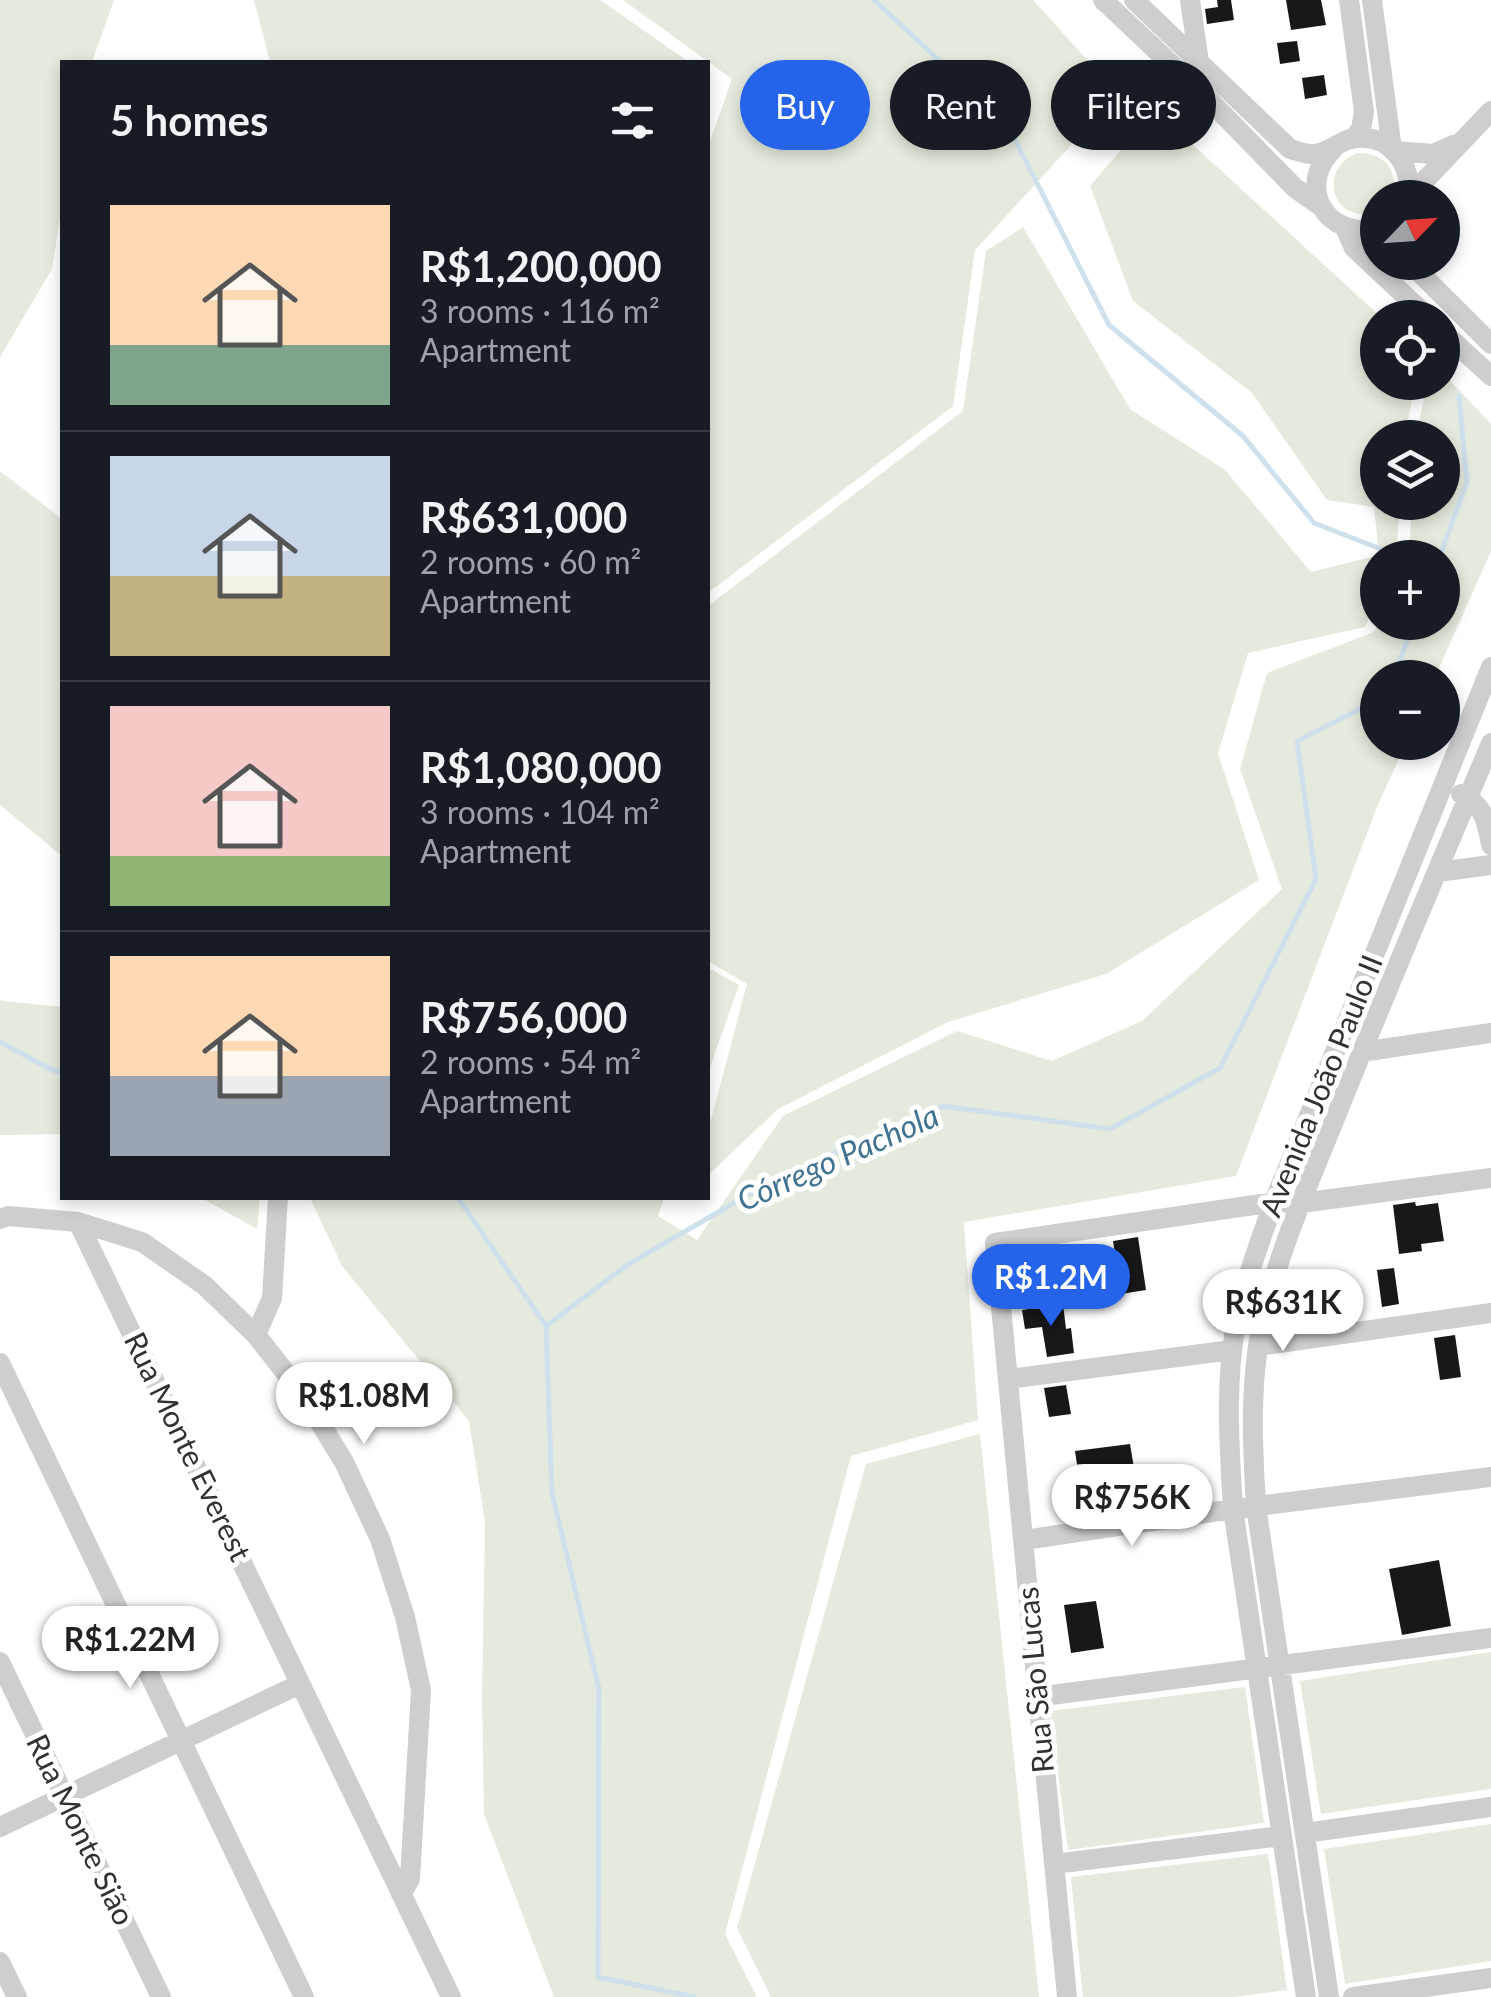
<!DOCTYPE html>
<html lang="en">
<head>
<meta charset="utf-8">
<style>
	body { margin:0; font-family:Lato,sans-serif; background:#20242c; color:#f1f3f6; height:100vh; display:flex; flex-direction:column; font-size:38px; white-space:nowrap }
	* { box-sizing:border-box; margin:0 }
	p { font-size:32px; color:#9ea1a6 }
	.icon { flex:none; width:55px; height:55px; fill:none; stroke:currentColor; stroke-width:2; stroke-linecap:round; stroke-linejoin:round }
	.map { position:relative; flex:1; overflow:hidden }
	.side { position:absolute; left:60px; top:60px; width:650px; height:1140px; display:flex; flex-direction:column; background:#171b24; border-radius:0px; box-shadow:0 5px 15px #0003 }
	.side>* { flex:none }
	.guide { position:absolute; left:740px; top:60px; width:600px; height:90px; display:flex; gap:20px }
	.needle { width:65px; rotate:65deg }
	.tools { position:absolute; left:1360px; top:180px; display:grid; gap:20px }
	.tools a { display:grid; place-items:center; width:100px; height:100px; border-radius:50%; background:#171b24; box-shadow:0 5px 15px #0003; font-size:50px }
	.price { position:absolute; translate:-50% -85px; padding:0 22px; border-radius:35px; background:#fff; color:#222; font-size:32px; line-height:65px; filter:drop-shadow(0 2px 5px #0008) }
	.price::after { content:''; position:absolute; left:50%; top:60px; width:30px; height:22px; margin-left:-15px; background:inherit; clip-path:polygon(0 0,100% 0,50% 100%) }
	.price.on { background:#2563eb; color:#fff }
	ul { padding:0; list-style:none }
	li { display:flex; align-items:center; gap:30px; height:250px; padding:0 50px }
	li+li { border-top:2px solid #363941 }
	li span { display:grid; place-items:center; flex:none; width:280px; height:200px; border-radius:0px; color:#555 }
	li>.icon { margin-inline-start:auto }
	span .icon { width:120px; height:120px; fill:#fffc; stroke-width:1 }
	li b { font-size:42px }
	h2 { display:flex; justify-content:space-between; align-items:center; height:120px; padding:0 50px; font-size:42px }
	.pill { padding:0 35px; border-radius:45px; background:#171b24; box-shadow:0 5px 15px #0003; font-size:35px; line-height:90px }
	.pill.on { background:#2563eb; color:#fff }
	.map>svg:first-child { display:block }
	.green { fill:#e4eadd }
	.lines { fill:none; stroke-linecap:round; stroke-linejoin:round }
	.stream { stroke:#cde0ec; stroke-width:5 }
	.building { fill:#181818 }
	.minor { stroke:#cecece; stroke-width:20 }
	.labels { text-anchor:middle; stroke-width:10; stroke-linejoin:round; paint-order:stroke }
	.street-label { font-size:30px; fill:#313131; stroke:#fff }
	.water-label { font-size:32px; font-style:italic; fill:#407391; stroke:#fff }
</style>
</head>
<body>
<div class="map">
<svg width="1491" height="1997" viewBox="0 0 1491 1997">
	<rect width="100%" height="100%" fill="#fff"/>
	<path class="green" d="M0,0h114l-22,62h-30v144l-10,63 -52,88z
		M254,0h346l89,62h-419z
		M623,0h410l85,94 -143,156 -22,156 -245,187v-446l24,-68z
		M1155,110l226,207 -3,1v64l37,1 -10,54 -27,1v64l22,1 -4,54 -18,1 -1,44 -12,25 -117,26 -30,100 41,127 -153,94 -158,48 -170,87 -70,66v-44l39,-147 -39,-23v-355l255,-195 23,-160 37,-24 107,182 95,61 86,102 68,-17 -5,-48 -47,-7 -75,-107 -119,-92 -43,-115z
		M1357,153c27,-1 43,18 35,44l-14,1 -1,14c-43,14 -62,-41 -20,-59z
		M1443,373l48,51v127l-56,126 -57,1v64l28,1 -29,64 -141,369 -272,46 14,198 -127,36 -126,478 32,63h-203l-70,-183 -2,-115 3,-177 -16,-101 -127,-155 -32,-68h354l-6,18 39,24 86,-124 174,-85 95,30 90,-40 140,-132 -42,-120 27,-96 107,-41 4,-9 64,-1v-64l-33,-1 3,-54 30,-1v-64l-26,-1 11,-54 15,-1z
		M0,471l62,48v337l-62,-51z
		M708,968l31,17 -31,88z
		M0,999l3,2 59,6v127l-62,1z
		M202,1198h58l-3,31z
		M980,1434l59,563h-268l-34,-69 129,-464z
		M1491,1652v137l-170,25 -21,-133z
		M1245,1687l19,136 -196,27 -18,-139z
		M1491,1824v137l-146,23 -21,-135z
		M1268,1854l19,136 -53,7h-151l-12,-120z"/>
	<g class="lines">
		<path class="stream" d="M874,0l132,122 103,203 134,111 71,87 90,35
			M1439,558l28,-76 -8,-86
			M1393,678l21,-56
			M0,1042l52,28 10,2
			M458,1198l88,128
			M546,1326l81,-61 152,-88 164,-71 167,23 110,-61 96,-189 -19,-138 81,-41
			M546,1326l6,167 47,196 -1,288 96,20"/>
	</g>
	<path class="building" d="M1217,0h14l3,20 -27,4 -2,-15 13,-2z
		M1286,0h35l5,25 -35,5z
		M1297,41l3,20 -20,3 -3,-21z
		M1324,75l3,20 -22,4 -3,-21z
		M1415,1202l1,4 22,-3 6,38 -23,3 1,7 -23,3 -6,-49z
		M1138,1237l8,53 -25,4 -8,-53z
		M1394,1268l5,36 -17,3 -5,-37z
		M1063,1304l3,25 5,-1 3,25 -27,4 -5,-30 -17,2 -3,-19z
		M1455,1335l6,42 -21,3 -6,-42z
		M1066,1385l5,29 -22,3 -5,-29z
		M1130,1444l8,48 -31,5 1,11 -24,4 -9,-61z
		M1439,1560l12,66 -49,9 -13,-66z
		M1096,1601l8,47 -33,5 -7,-48z"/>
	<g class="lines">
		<path class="minor" d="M1103,0l104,98 88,90 24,17
			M1134,0l156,149c8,2 17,6 24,5 14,-1 24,-12 37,-15 37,-8 63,25 57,59
			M1190,0l9,62
			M1349,0l15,112 -3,17 -8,10
			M1372,0l20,149
			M1334,148c-39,38 -9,91 44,81
			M1395,151l38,3 20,-9
			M1408,198l83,-87
			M1345,228l9,20 75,70
			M1409,262l82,82
			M1442,331l49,45
			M1461,794c23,11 26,28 30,51
			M1438,872l53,-7
			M1361,1052l130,-19
			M0,1219l8,-3 70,6 64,20 62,43 52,50 47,60 41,67 36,77 25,78 16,73 -11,189 -9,15
			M78,1222l373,775
			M256,1335l16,-37 6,-100
			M1258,1346l233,-33
			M0,1363l304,634
			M1008,1379l224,-29
			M1024,1540l209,-31 258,-32
			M0,1662l161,335
			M1036,1697l455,-59
			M0,1827l300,-143
			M1305,1833l186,-26
			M1054,1864l227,-28
			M0,1962l17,35
			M1067,1997c-25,-251 -48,-503 -72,-754l279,-41 27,1 190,-25
			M1306,1997l-73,-488c-3,-52 -7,-105 -1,-157 5,-51 25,-102 42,-150l217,-535
			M1329,1997l-73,-491c-3,-53 -6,-106 2,-160 13,-79 48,-156 78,-230 50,-125 103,-249 155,-373
			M1353,1997l138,-19"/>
	</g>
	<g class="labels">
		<g class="street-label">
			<text transform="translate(1322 1086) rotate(-68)" y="10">Avenida João Paulo II</text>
			<text transform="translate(187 1447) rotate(64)" y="10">Rua Monte Everest</text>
			<text transform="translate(1036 1680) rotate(-95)" y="10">Rua São Lucas</text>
			<text transform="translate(80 1830) rotate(64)" y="10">Rua Monte Sião</text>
		</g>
		<g class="water-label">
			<text transform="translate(838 1158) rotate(-24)" y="11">Córrego Pachola</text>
		</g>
	</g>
</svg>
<div class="tools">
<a><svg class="needle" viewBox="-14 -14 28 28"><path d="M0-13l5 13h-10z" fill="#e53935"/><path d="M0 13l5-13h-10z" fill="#9ea1a6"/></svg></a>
<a><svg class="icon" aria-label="locate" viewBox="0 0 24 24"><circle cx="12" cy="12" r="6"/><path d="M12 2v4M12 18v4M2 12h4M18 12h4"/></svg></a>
<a><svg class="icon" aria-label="layers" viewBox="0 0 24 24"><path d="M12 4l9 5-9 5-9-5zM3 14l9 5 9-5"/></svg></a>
<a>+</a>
<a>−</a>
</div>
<b class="price on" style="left:1051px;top:1329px">R$1.2M</b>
<b class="price" style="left:1283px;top:1354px">R$631K</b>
<b class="price" style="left:364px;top:1447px">R$1.08M</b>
<b class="price" style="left:1132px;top:1549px">R$756K</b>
<b class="price" style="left:130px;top:1691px">R$1.22M</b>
<div class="guide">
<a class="pill on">Buy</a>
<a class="pill">Rent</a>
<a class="pill">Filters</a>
</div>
<section class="side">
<h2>5 homes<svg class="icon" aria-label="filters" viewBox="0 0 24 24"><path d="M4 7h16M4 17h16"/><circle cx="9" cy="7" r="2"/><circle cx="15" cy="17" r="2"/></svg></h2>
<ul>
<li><span style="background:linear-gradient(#ffd9b3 70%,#7fa58c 0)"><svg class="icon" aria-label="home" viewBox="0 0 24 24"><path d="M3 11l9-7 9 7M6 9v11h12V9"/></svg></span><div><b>R$1,200,000</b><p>3 rooms · 116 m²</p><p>Apartment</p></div></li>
<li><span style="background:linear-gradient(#c9d6e8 60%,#c2b280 0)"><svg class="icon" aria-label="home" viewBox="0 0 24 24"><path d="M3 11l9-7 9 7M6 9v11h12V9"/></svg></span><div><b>R$631,000</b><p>2 rooms · 60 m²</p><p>Apartment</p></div></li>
<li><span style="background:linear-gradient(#f6c9c9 75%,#8fb573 0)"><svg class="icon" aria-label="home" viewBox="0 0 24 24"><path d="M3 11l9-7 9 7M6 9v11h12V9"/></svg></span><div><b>R$1,080,000</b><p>3 rooms · 104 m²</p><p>Apartment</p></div></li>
<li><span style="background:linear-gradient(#ffd9b3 60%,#9aa5b1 0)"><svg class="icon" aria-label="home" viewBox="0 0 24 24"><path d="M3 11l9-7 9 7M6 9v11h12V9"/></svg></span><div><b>R$756,000</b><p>2 rooms · 54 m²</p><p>Apartment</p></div></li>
</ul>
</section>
</div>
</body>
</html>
